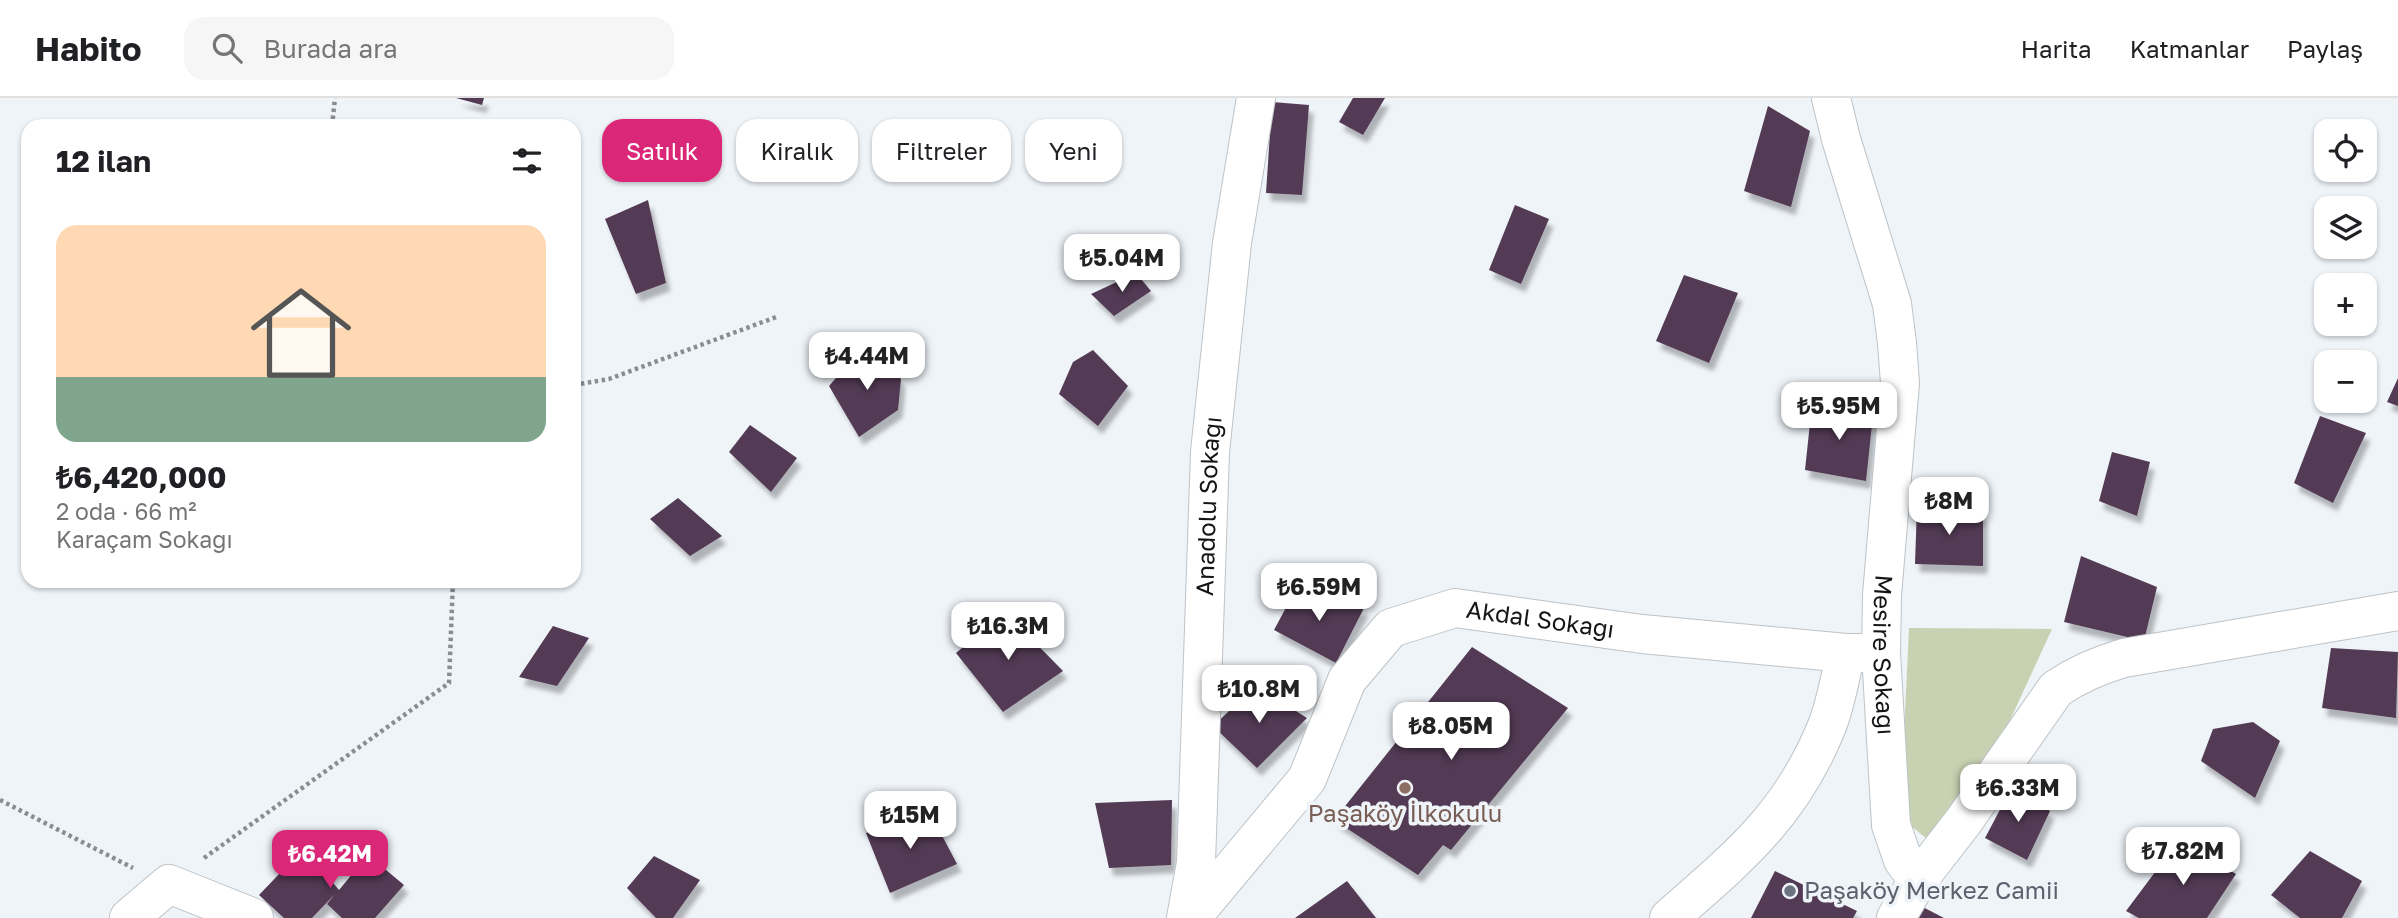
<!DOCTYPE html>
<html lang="tr">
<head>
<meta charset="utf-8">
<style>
	body { margin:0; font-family:"Golos Text",sans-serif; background:#f6f6f6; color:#202124; height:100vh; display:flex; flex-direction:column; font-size:26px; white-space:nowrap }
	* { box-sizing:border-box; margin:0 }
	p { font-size:23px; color:#757577 }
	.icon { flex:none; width:38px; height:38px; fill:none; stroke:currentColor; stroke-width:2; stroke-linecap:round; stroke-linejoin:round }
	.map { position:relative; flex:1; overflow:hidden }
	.side { position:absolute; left:21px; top:21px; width:560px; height:469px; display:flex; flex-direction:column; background:#fff; border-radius:21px; box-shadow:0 2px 5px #0004 }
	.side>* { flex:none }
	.hud { position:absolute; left:602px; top:21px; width:665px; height:63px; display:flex; gap:14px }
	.buttons { position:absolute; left:2314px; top:21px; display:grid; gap:14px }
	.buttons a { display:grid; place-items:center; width:63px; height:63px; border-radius:14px; background:#fff; box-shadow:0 2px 5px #0004; font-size:35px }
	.price { position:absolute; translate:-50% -60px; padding:0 16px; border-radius:14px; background:#fff; color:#222; font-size:23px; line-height:46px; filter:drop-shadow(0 2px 4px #0008) }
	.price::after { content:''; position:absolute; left:50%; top:42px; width:21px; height:16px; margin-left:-10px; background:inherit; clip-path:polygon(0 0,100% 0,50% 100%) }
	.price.current { background:#db2777; color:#fff }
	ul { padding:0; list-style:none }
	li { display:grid; align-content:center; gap:14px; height:371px; padding:0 35px }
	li+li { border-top:2px solid #e0e0e0 }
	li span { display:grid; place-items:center; height:217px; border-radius:21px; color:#555 }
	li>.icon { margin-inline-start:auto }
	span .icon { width:126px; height:126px; fill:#fffc; stroke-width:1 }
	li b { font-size:30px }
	h2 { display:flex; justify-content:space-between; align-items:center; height:84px; padding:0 35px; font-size:30px }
	.tag { padding:0 24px; border-radius:21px; background:#fff; box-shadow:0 2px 5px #0004; font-size:24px; line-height:63px }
	.tag.current { background:#db2777; color:#fff }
	header { display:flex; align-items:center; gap:42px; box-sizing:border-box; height:98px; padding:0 35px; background:#fff; border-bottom:2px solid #e0e0e0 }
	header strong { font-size:33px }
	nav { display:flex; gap:38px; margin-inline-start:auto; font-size:24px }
	.search { width:490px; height:63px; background:#f6f6f6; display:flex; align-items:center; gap:18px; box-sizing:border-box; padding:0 24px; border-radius:21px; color:#757577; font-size:26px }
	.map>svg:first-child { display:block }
	.green { fill:#c8d2b2 }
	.building { fill:#533b54; filter:url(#shadow) }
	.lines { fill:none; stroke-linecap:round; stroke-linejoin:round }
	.street-casing { stroke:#bdc3c7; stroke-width:40 }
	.path { stroke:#898d90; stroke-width:4.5; stroke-dasharray:3.5 3.5; stroke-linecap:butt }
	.street { stroke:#fff; stroke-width:38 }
	.education-dot { fill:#8d6e63; stroke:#eff4f9; stroke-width:2.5 }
	.worship-dot { fill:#6b7280; stroke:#eff4f9; stroke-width:2.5 }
	.labels { text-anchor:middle; stroke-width:7; stroke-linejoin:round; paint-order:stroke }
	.street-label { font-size:24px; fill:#131516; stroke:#eff4f9 }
	.education-label { font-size:24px; fill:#785e54; stroke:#eff4f9 }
	.worship-label { font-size:24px; fill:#5b616d; stroke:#eff4f9; text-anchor:start }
</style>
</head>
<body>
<header>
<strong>Habito</strong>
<div class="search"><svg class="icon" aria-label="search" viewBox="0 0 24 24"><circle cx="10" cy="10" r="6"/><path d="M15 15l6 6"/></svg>Burada ara</div>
<nav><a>Harita</a><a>Katmanlar</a><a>Paylaş</a></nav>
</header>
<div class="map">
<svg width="2398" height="820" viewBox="0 0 2398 820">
	<defs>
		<filter id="shadow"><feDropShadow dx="4.5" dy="8" stdDeviation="2" flood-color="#0004"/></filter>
	</defs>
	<rect width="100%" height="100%" fill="#eff4f9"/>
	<path class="green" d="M1909,530l143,1 -69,150 -51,64 -32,-26z"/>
	<path class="building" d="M456,0h28l-2,7z
		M1353,0h32l-22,37 -24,-13z
		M1272,4l37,3 -7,90 -36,-2z
		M1768,8l42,25 -19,76 -47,-16z
		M648,102l18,83 -30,11 -31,-75z
		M1515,107l34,14 -28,65 -32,-14z
		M1136,175l15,18 -37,25 -23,-22z
		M1684,177l54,18 -29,70 -53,-22z
		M862,250l39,31 -3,31 -39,27 -30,-51z
		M1093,252l35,36 -30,40 -39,-32 14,-32z
		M2398,280v28l-11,-4z
		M1812,306l61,11 -7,66 -61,-11z
		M2320,318l46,17 -33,70 -39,-20z
		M750,327l47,33 -26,34 -42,-40z
		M2112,354l38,10 -13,54 -38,-15z
		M678,400l44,38 -32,20 -40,-37z
		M1917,408l66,7v53l-68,-2z
		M2081,458l76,31 -13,54 -80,-19z
		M1297,489l67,21 -28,55 -62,-33z
		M1005,514l58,59 -60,41 -47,-59z
		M553,528l36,12 -32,48 -38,-9z
		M1472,549l96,61 -117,142 -8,-5 -25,30 -84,-55z
		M2331,550l67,4 -2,66 -74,-10z
		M1256,588l51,32 -50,50 -44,-42z
		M2253,624l27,19 -25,57 -54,-37 12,-32z
		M2012,689l38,24 -23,49 -42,-22z
		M1172,702l-1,65 -62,3 -14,-65z
		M929,713l28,53 -67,29 -24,-60z
		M2179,742l57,34 -29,44h-68l-13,-7z
		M304,750l35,42 29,-35 36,30 -29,33h-33l-15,-14 8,-10 -23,24h-28l-25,-23z
		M2310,753l52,30 -20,37h-42l-29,-23z
		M654,758l46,24 -27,38h-17l-29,-30z
		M1775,773l82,40 -4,7h-102z
		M1347,783l29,37h-81z
		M1915,805l29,15h-36z"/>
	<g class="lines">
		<defs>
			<g id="street">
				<path id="s1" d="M1831,0l10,41 51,165 5,39 3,40 -18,212 -1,58 10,172 12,35 15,20"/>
				<path d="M129,820l40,-34 85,34"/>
				<path id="s2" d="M1186,820l10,-55 14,-411 22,-209 24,-145"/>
				<path id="s3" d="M1191,820l116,-139 40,-99 44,-52 64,-20 187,26 204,19h35"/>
				<path d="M1669,820c70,-61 122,-103 158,-192 9,-23 13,-49 19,-73"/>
				<path d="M1896,820l22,-38 45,-58 93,-133c22,-15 43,-24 68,-31l274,-47"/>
			</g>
		</defs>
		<use href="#street" class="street-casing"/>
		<path class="path" d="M332,28l3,-28
			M574,287l35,-6 170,-63
			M0,702l133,68
			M204,760l245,-175 4,-102"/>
		<use href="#street" class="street"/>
	</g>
	<circle class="education-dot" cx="1405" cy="690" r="7"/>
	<circle class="worship-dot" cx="1790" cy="793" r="7"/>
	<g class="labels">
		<g class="street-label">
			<text dy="8" stroke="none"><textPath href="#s2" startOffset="413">Anadolu Sokağı</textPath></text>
			<text dy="8" stroke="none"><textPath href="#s3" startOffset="509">Akdal Sokağı</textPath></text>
			<text dy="8" stroke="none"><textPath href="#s1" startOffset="567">Mesire Sokağı</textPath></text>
		</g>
		<g class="education-label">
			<text x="1405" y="724">Paşaköy İlkokulu</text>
		</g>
		<g class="worship-label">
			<text x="1804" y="801">Paşaköy Merkez Camii</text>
		</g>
	</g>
</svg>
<div class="buttons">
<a><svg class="icon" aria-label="locate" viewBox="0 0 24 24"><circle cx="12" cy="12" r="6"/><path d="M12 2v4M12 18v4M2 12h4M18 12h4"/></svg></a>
<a><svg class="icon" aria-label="layers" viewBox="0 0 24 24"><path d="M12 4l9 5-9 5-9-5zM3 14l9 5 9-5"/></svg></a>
<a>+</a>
<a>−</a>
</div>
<b class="price" style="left:1122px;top:196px">₺5.04M</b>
<b class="price" style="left:867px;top:294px">₺4.44M</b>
<b class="price" style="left:1839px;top:344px">₺5.95M</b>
<b class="price" style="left:1949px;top:439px">₺8M</b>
<b class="price" style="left:1319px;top:525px">₺6.59M</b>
<b class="price" style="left:1008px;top:564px">₺16.3M</b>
<b class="price" style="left:1259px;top:627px">₺10.8M</b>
<b class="price" style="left:1451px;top:664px">₺8.05M</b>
<b class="price" style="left:2018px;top:726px">₺6.33M</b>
<b class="price" style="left:910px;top:753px">₺15M</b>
<b class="price" style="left:2183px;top:789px">₺7.82M</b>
<b class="price current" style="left:330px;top:792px">₺6.42M</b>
<div class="hud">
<a class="tag current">Satılık</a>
<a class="tag">Kiralık</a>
<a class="tag">Filtreler</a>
<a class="tag">Yeni</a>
</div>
<section class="side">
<h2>12 ilan<svg class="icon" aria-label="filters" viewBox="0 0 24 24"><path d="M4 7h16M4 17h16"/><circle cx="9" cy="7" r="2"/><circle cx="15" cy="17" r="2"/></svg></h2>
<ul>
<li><span style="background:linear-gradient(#ffd9b3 70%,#7fa58c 0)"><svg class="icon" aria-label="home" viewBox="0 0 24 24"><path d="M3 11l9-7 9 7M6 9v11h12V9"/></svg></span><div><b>₺6,420,000</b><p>2 oda · 66 m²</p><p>Karaçam Sokağı</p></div></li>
</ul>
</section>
</div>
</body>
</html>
